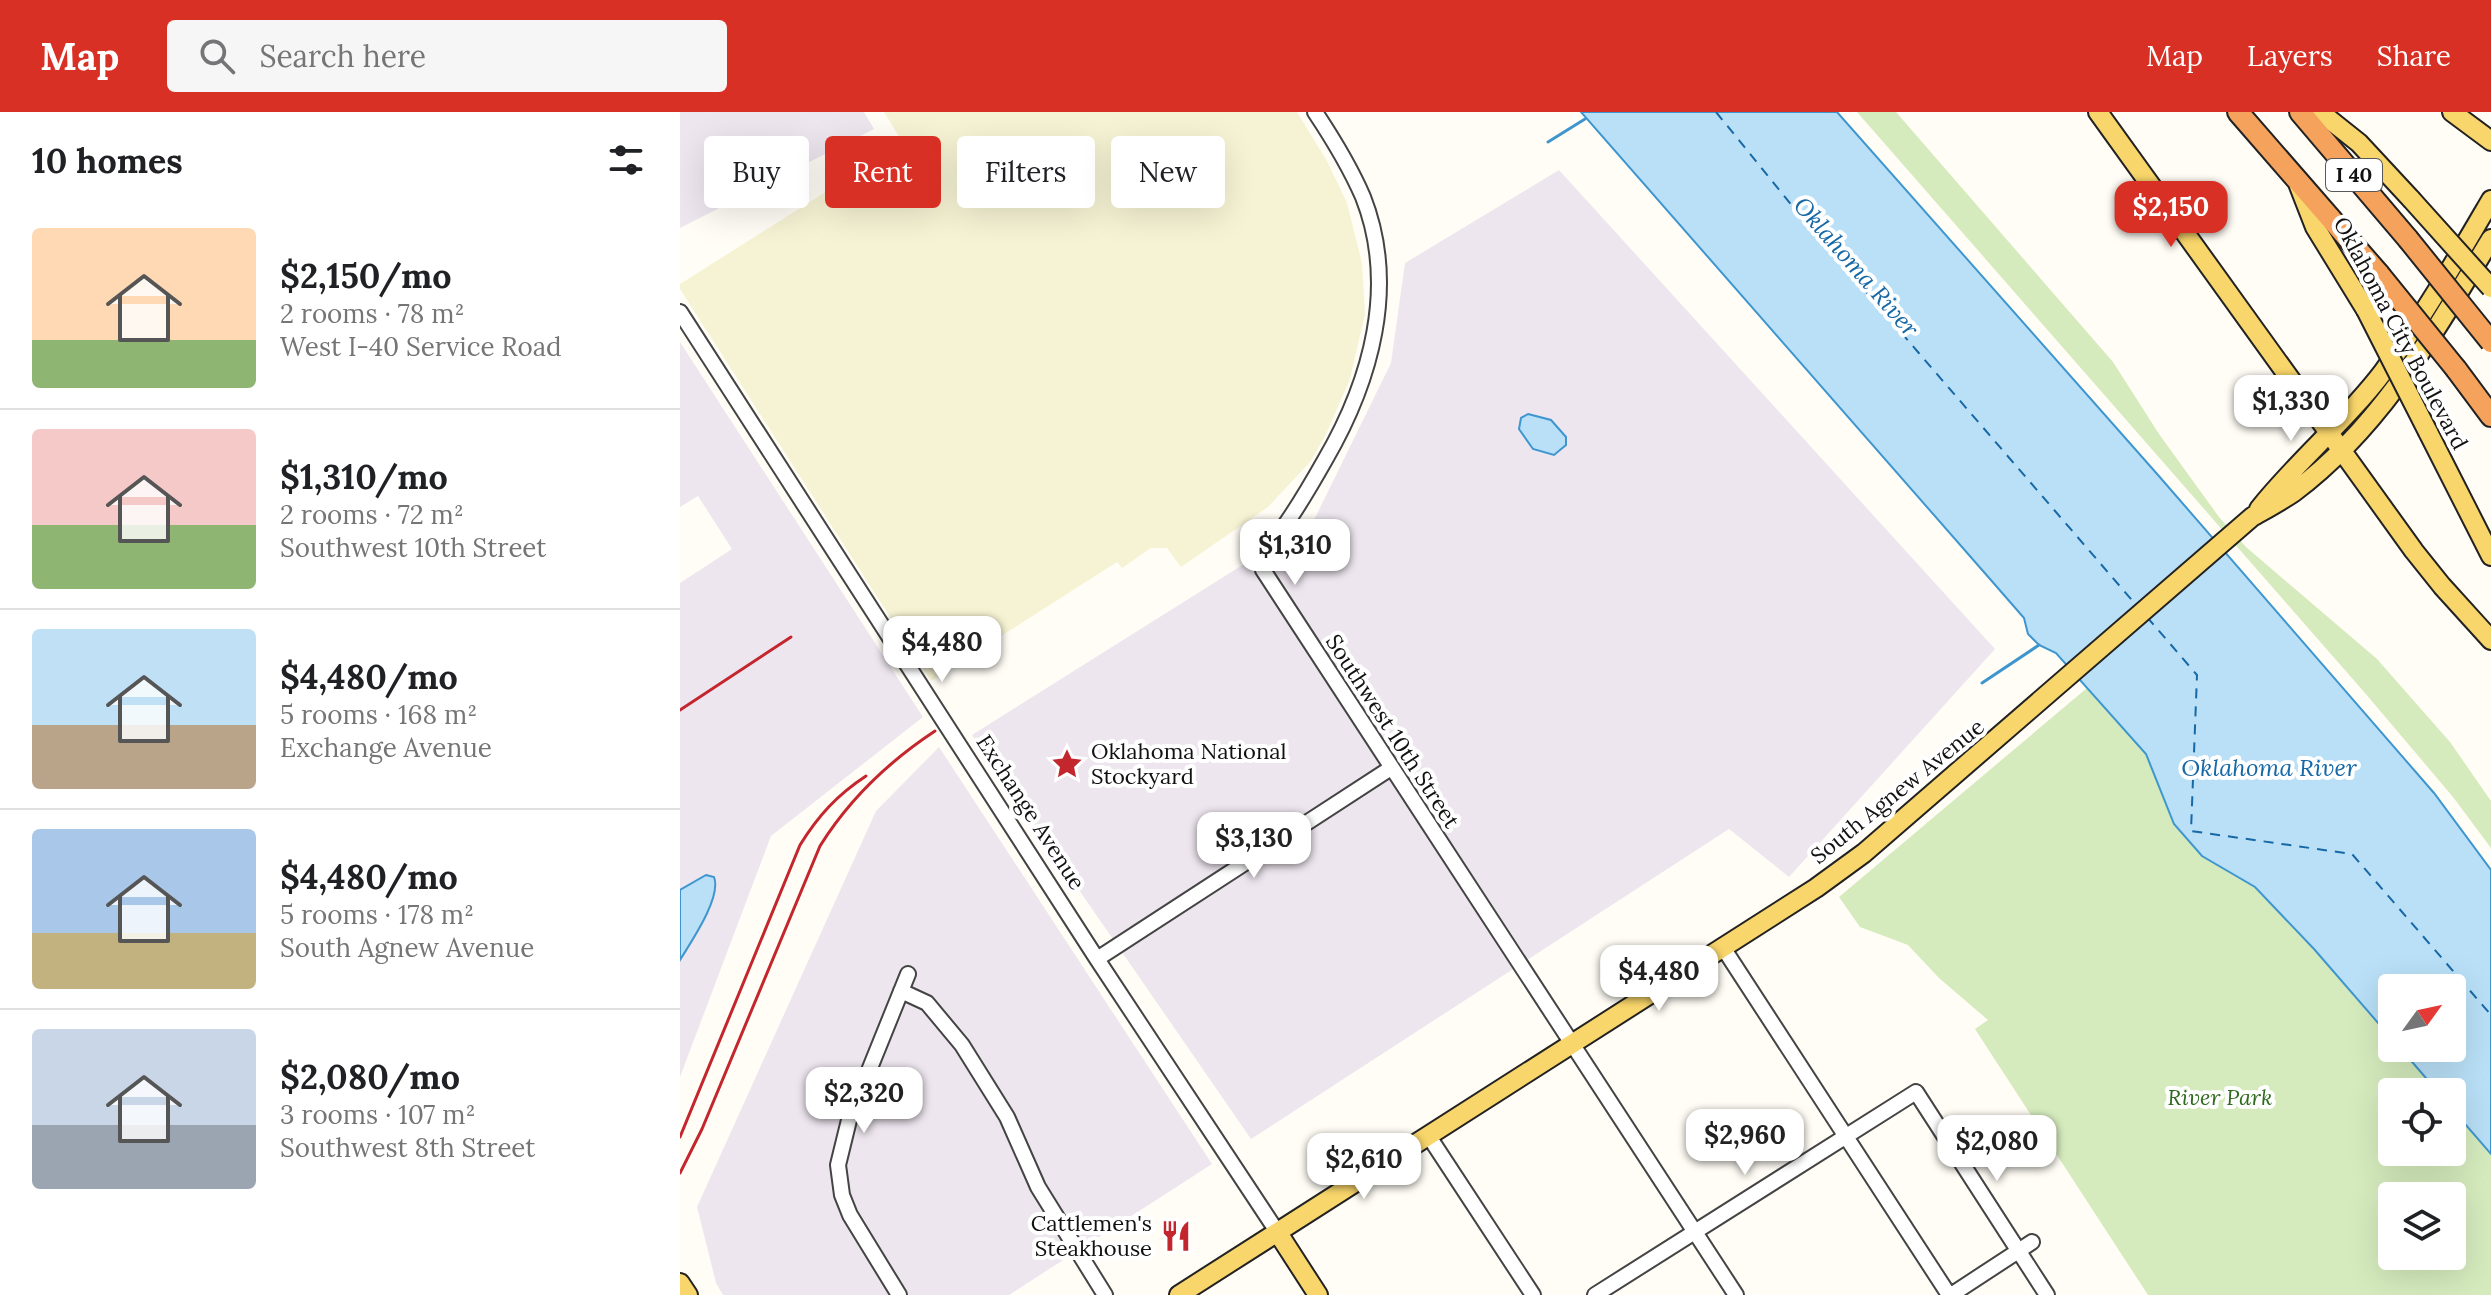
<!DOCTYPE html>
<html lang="en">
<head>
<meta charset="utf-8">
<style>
	body { margin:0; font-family:Lora,serif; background:#f6f6f6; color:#202124; height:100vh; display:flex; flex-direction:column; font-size:30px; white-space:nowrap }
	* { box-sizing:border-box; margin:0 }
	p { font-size:26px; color:#757577 }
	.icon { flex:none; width:44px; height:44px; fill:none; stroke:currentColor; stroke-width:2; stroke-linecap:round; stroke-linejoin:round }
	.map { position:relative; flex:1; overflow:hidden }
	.drawer { display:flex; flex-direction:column; background:#fff; width:680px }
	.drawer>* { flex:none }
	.banner { position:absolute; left:24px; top:24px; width:760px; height:72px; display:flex; gap:16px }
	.needle { width:52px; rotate:57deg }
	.fabs { position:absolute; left:1698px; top:862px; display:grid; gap:16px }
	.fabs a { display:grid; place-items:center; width:88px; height:88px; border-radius:8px; background:#fff; box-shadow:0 8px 32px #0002; font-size:40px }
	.price { position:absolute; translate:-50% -68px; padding:0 18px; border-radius:16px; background:#fff; color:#222; font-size:26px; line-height:52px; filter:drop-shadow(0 2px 4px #0008) }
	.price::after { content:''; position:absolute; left:50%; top:48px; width:24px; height:18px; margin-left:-12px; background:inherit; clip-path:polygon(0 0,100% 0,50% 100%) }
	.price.current { background:#d93025; color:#fff }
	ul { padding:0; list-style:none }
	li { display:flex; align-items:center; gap:24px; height:200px; padding:0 32px }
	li+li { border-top:2px solid #e0e0e0 }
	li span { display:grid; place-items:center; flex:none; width:224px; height:160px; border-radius:8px; color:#555 }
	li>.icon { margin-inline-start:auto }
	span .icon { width:96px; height:96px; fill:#fffc; stroke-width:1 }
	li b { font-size:34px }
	h2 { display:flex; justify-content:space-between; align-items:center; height:96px; padding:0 32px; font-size:34px }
	.chip { padding:0 28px; border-radius:8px; background:#fff; box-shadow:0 8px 32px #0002; font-size:28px; line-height:72px }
	.chip.current { background:#d93025; color:#fff }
	header { display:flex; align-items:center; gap:48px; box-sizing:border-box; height:112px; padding:0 40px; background:#d93025; color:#fff }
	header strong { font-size:38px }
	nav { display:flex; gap:44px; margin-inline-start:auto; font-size:28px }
	.search { width:560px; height:72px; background:#f6f6f6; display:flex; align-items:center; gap:20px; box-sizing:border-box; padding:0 28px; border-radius:8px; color:#757577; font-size:30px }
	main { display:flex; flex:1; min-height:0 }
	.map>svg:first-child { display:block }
	.industrial { fill:#eee6ef }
	.farmland { fill:#f6f3d4 }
	.green { fill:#d5ebbd; fill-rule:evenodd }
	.water { fill:#b9e0f7; stroke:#3f96cf; stroke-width:2 }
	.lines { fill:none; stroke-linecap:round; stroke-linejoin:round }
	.stream { stroke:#3f96cf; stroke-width:3 }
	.ferry { stroke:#1768a6; stroke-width:2; stroke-dasharray:10 8; stroke-linecap:butt }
	.minor-casing { stroke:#444; stroke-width:18 }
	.major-casing { stroke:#222; stroke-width:22 }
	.highway-casing { stroke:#222; stroke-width:24 }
	.minor { stroke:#fff; stroke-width:14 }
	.major { stroke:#f9d66b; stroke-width:18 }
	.highway { stroke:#f5a25d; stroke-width:20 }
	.rail { stroke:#c4262e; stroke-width:3 }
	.major-bridge-casing { stroke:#222; stroke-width:22; stroke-linecap:butt }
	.highway-bridge-casing { stroke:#222; stroke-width:24; stroke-linecap:butt }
	.major-bridge { stroke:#f9d66b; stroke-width:18 }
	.highway-bridge { stroke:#f5a25d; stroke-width:20 }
	.labels { text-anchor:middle; stroke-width:8; stroke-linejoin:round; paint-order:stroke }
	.shield { fill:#fff; stroke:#585858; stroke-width:2 }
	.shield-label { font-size:20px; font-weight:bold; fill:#111 }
	.street-label { font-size:22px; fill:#111; stroke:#fff }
	.poi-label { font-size:22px; fill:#111; stroke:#fff; text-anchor:start }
	.park-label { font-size:22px; font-style:italic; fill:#2f6b1f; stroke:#fff }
	.water-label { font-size:24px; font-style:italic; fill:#1768a6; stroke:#fff }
</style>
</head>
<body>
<header>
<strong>Map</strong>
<div class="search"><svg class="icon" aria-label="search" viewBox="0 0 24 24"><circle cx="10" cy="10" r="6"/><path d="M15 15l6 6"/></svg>Search here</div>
<nav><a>Map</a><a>Layers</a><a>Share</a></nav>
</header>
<main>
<section class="drawer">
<h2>10 homes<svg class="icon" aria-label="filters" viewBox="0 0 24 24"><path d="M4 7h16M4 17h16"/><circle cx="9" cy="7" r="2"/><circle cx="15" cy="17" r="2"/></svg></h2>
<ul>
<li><span style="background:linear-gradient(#ffd9b3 70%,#8fb573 0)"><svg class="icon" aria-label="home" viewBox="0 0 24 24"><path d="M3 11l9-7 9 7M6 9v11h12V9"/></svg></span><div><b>$2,150/mo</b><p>2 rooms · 78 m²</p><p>West I-40 Service Road</p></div></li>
<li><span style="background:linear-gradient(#f6c9c9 60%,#8fb573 0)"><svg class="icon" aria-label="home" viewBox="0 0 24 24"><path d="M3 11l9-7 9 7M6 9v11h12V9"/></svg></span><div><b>$1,310/mo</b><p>2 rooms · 72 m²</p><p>Southwest 10th Street</p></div></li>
<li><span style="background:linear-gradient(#bfe0f5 60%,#b9a48a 0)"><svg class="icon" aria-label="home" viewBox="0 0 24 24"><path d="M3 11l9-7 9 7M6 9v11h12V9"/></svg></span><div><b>$4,480/mo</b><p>5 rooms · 168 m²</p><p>Exchange Avenue</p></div></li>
<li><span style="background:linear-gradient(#a9c7e8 65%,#c2b280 0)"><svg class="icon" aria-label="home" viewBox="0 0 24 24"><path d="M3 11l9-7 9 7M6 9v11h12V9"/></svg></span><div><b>$4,480/mo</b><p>5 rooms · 178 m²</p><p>South Agnew Avenue</p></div></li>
<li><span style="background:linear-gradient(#c9d6e8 60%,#9aa5b1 0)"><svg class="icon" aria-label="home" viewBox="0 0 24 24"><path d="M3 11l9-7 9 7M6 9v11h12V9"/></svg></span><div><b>$2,080/mo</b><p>3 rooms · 107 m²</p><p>Southwest 8th Street</p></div></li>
</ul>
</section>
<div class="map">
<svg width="1811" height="1183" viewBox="0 0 1811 1183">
	<rect width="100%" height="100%" fill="#fffdf5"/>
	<path class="industrial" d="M0,0h184l10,17 -194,99z
		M879,58l436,479 -206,228 -60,-48 -478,310 -279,-404 342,-215 77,-157 14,-100z
		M0,230l243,375 -152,119 -91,241v-494l52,-34 -34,-53 -18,11z
		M259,635l273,417 -203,131h-286l-7,-12 -19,-76 179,-396z"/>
	<path class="farmland" d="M204,0h413l30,49 20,42 15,60 3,51 -15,65 -23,53 -16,29 -43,46 -87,60 -14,-19h-16l-29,20 -5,-6 -186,119 -251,-392v-5l223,-141z"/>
	<path class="green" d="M1177,0h39l217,250 46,72 60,83 27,30 131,112 73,83 41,59v47l-38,-51 -88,-104z
		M1407,576l59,66 28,70 29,32 52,30 59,63 78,90v9h8l38,44h-46v60h60v-43l39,45v141h-343l-173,-266 13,-9 -49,-42 -31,-33 -48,-18 -21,-30zM1712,1084h60v60h-60z"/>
	<path class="water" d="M901,0h256l321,363 276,318 57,77v284l-39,-45v-17h-14l-38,-44h52v-60h-60v51l-78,-90 -59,-62 -53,-31 -28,-32 -28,-70 -90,-101 -17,-8 -11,-11 -4,-16 -34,-39z
		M848,302l23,6 15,17v8l-12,10 -21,-6 -14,-20 2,-11z
		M26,763l8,2c8,20 -23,65 -34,83v-70z"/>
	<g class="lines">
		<path class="stream" d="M868,30l37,-23
			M1302,571l57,-38"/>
		<path class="ferry" d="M1036,0l82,101 339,393
			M1467,505l50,58 -6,156 161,23 139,161"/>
		<defs>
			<path id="minor" d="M635,0c18,27 35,55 48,85 35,89 8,184 -38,263 -13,23 -27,47 -42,68 -6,9 -13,16 -18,25l-2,17 473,725
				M0,200l417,647 181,274
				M1042,834l227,349
				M417,847l294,-191
				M221,879l26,12 35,42 45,72 31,70 67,108
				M748,1023l105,160
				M219,1183l-49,-80 -8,-20 -4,-30 11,-45 59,-146
				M915,1183l321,-203 131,203
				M1271,1183l81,-53"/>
			<path id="major" d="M1418,0l316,439 28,35 49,54
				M1640,0l39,31 52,56
				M1772,0l39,29
				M1619,74l16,41 51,83
				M1748,320l63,124
				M1579,397c38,-48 87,-88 124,-137 40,-55 74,-114 108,-172
				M598,1121l40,62
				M0,1171l8,12
				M499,1183l637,-407 48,-35 388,-336c14,-8 29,-16 42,-25 88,-66 141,-161 197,-253"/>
			<path id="highway" d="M1558,0l141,162
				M1620,0l108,127
				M1776,257l35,47"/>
		</defs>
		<use href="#minor" class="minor-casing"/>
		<use href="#major" class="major-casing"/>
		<use href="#highway" class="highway-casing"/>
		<use href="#minor" class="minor"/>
		<use href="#major" class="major"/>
		<use href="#highway" class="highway"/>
		<path class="rail" d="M0,598l111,-73
			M0,1025l120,-292c18,-29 37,-50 66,-69
			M0,1061l22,-44 118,-283c30,-48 68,-84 115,-115"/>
		<defs>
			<path id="major-bridge" d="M1731,87l80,89
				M1686,198l62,122"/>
			<path id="highway-bridge" d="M1728,127l83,103
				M1699,162l77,95"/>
		</defs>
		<use href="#major-bridge" class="major-bridge-casing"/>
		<use href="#highway-bridge" class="highway-bridge-casing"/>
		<use href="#major-bridge" class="major-bridge"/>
		<use href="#highway-bridge" class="highway-bridge"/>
	</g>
	<defs>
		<symbol id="sight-bare" viewBox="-9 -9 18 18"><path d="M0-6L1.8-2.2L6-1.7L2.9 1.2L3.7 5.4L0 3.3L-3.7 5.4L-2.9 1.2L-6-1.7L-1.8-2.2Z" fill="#c4262e" stroke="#fff" stroke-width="2.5" paint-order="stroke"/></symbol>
		<symbol id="restaurant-bare" viewBox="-9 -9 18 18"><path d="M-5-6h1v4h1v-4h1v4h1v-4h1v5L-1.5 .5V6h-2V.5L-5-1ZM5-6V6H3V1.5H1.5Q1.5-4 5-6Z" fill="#c4262e" stroke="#fff" stroke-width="2.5" paint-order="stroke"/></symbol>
	</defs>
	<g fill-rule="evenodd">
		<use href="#sight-bare" x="365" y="630" width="44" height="44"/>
		<use href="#restaurant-bare" x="474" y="1102" width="44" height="44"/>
	</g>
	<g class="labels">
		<rect class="shield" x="1646" y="47" width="56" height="32" rx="6"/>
		<g class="shield-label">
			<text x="1674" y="70">I 40</text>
		</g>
		<g class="street-label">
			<text transform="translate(1721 221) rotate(62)" y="8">Oklahoma City Boulevard</text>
			<text transform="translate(713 619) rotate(57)" y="8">Southwest 10th Street</text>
			<text transform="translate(1217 679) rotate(-39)" y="8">South Agnew Avenue</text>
			<text transform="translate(351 700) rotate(57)" y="8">Exchange Avenue</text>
		</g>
		<g class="poi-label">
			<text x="411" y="647">Oklahoma National<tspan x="411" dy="25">Stockyard</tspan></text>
			<text x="472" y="1119" text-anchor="end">Cattlemen's<tspan x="472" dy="25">Steakhouse</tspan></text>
		</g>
		<g class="park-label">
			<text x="1540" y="993">River Park</text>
		</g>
		<g class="water-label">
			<text transform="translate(1176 155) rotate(49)" y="8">Oklahoma River</text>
			<text x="1589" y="664">Oklahoma River</text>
		</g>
	</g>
</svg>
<div class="fabs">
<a><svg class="needle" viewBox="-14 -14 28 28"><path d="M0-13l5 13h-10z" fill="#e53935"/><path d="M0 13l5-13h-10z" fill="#757577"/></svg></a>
<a><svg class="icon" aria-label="locate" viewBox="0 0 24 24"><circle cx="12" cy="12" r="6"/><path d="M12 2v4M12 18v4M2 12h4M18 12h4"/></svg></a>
<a><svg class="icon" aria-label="layers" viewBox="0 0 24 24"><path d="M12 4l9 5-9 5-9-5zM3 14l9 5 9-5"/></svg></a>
</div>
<b class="price current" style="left:1491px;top:137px">$2,150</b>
<b class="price" style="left:1611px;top:331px">$1,330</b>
<b class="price" style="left:615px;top:475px">$1,310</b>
<b class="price" style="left:262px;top:572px">$4,480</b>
<b class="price" style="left:574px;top:768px">$3,130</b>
<b class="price" style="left:979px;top:901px">$4,480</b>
<b class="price" style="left:184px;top:1023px">$2,320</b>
<b class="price" style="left:1065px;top:1065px">$2,960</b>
<b class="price" style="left:1317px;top:1071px">$2,080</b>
<b class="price" style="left:684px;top:1089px">$2,610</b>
<div class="banner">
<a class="chip">Buy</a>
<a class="chip current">Rent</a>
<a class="chip">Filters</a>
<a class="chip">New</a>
</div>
</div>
</main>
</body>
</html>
